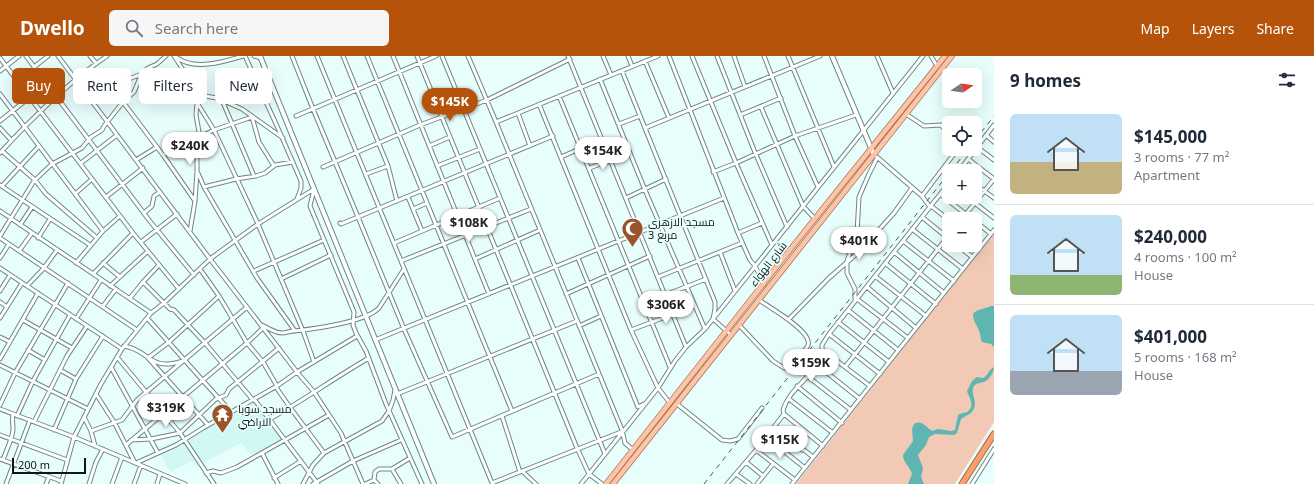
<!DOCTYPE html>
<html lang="en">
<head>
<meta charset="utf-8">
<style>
	body { margin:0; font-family:"Noto Sans",Cairo,sans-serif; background:#f6f6f7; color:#1f2937; height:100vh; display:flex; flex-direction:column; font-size:15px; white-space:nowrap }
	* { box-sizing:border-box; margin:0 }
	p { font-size:13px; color:#747a83 }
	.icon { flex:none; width:22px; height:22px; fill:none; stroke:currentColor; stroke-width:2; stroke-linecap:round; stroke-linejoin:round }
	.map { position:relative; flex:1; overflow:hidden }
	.panel { display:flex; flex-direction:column; background:#fff; width:320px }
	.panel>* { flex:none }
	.banner { position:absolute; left:12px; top:12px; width:380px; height:36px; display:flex; gap:8px }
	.needle { width:26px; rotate:77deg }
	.controls { position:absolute; left:942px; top:12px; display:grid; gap:8px }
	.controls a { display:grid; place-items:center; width:40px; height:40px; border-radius:6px; background:#fff; box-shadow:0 4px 16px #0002; font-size:20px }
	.scale { position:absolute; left:12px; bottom:10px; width:74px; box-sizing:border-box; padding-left:4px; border:2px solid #0d1716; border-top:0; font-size:11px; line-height:14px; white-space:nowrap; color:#0d1716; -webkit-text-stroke:3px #e7fefd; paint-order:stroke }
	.price { position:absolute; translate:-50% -34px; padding:0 9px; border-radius:14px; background:#fff; color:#222; font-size:13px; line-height:26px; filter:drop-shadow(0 1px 2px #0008) }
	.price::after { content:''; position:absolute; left:50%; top:24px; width:12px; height:9px; margin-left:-6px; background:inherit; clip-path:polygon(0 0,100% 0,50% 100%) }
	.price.active { background:#b45309; color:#fff }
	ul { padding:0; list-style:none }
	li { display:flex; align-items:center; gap:12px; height:100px; padding:0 16px }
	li+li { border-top:1px solid #e0e1e3 }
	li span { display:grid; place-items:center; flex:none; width:112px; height:80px; border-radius:6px; color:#555 }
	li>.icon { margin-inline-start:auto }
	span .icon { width:48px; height:48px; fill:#fffc; stroke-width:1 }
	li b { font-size:17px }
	h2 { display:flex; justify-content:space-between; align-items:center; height:48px; padding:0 16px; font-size:17px }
	.chip { padding:0 14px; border-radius:6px; background:#fff; box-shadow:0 4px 16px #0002; font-size:14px; line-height:36px }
	.chip.active { background:#b45309; color:#fff }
	header { display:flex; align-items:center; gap:24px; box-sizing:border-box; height:56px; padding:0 20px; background:#b45309; color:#fff }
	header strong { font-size:19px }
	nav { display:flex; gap:22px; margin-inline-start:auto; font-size:14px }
	.search { width:280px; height:36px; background:#f6f6f7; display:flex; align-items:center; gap:10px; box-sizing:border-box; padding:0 14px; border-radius:6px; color:#747a83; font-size:15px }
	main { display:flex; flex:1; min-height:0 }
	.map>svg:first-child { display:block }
	.built { fill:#d1f8f5 }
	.green { fill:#f2c9b5 }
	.water { fill:#5fb5b1 }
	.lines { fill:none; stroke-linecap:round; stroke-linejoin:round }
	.street-casing { stroke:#6d8786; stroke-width:5 }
	.secondary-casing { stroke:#6d8786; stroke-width:6 }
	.primary-casing { stroke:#a86f4f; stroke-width:6 }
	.highway-casing { stroke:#a86f4f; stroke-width:7 }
	.street { stroke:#fff; stroke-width:3 }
	.secondary { stroke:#fff; stroke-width:4 }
	.primary { stroke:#fdc5a7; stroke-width:4.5 }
	.highway { stroke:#fc9f6d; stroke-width:5 }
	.rail { stroke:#4a5857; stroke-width:1; stroke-dasharray:5 5; stroke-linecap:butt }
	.labels { text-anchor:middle; stroke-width:3.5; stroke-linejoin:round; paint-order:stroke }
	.poi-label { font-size:11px; fill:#0d1716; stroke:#e7fefd; text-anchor:start }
	.street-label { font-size:11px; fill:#0d1716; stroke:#e7fefd }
</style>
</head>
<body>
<header>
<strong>Dwello</strong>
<div class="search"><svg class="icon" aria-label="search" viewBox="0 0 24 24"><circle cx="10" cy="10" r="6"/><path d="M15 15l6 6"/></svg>Search here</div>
<nav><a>Map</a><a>Layers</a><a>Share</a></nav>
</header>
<main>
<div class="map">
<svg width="994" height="428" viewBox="0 0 994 428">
	<rect width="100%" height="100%" fill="#e7fefd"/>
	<path class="built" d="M255,345l29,40 -30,17 -13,-15 -45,24 -4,-6 -22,11 -13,-24 23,-8 4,1z"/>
	<path class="green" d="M994,177v189l-39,62h-159z"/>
	<path class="water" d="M991,250h3v41l-3,-3 -9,-2c-2,-4 -1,-7 -3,-11 -2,-7 -6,-9 -6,-17 4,-5 12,-5 18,-8z
		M994,311c0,5 -5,13 -10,15 -4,1 -7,1 -9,3 -7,7 5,17 -3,27 -3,3 -7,4 -11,7l-4,14 -3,2 -19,-1 -6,3 -3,8 -8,10 5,13 -2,9 3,7h-16l4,-10c-2,-8 -9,-11 -9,-19l10,-14 -1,-12 2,-5c8,-5 12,3 18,7l6,-2 13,2 4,-1 3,-15c3,-2 6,-2 9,-3 9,-6 2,-14 0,-21l5,-10 5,-4 6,1c5,-2 5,-8 11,-11z"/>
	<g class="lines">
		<defs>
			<path id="street" d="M26,0l123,164 45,55
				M58,0l152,203 87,113 17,20 27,41 22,51
				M90,0l6,7
				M174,0l11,17 14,33 15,24 44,94 45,107 11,31
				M245,0l32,70 24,55v7l-4,11
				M254,0l7,2
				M292,0l21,53 45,108 46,112 48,108 147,-63
				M317,0l175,427
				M343,0l45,110 9,35
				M367,0l145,355
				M393,0l96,238
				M417,0l160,392 12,26 13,10
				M442,0l163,398
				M468,0l28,66 126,308 3,13 8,7
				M568,0l118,291
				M603,0l8,19
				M628,0l4,10
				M669,0l69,177 12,27 5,6 9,18
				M692,0l44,107 36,82
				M717,0l37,94 33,77
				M734,0l11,31
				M764,0l31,80 23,51
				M788,0l46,111
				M877,0l16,37
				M931,0l6,10
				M176,1c18,14 47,5 67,-1
				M0,2l133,175 46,56
				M645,5l24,57
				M34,11l14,-11
				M0,15l19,-15
				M622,15l93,231v7l-2,10 18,16
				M600,23l45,111 60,139
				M82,32l28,-2 32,-12
				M0,38l103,137
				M193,38l24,4 25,11 41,29
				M559,40l111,271
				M222,44l32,76
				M123,46l40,53 32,46
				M539,48l92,226 27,58 12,15
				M761,51l42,99 12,13
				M518,57l12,33
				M906,58l18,12 17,-1 8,10
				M740,59l41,-17
				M296,60l140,-60
				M0,65l30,-24
				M496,66l162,-66
				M619,68l21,-8
				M0,72l11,12
				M645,72l175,-72
				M986,79l8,7
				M429,90l21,-9
				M977,91l17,13
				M2,95l33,29 11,14 51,44
				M0,97c32,-35 67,-70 107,-97
				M163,99l51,-25 38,-13 7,25 15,24
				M561,101l41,-18
				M877,101l45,39 8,11
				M968,103l26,20
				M136,104l21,-13
				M81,107l36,-28
				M437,110l43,-17
				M323,111l97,-42 67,-25 83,-41
				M590,112l20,-8
				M197,115l7,16 53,91 38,53
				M959,115l35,-46
				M713,116l23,-9 59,-27 61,-21
				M366,118l22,-8
				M975,128l19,14
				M0,129l90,60
				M2,130l37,-40
				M204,131l32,-8 20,-3 9,-3 10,-8 18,-3
				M314,133l-4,17 44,106 -1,13 3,8 10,18 20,53 36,80
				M75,138l17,-15
				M940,138l32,25
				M922,140l32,-42 1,-5
				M106,141l37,-29
				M408,141l14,34
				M967,141l27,21
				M626,142l40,-19
				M931,150l18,14
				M413,153l14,-6
				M0,155l151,102
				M144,157l8,-7 2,-10 6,-4
				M922,161l27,22
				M962,163l32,-40
				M975,165l16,13
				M340,167l1,1 212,-88
				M20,169l12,-18
				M912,173l51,40
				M190,175l5,-30 2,-30v-33l2,-6 -3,-17 1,-12
				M738,177l24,-10
				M0,180l34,-55 18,-17 30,-16 9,-11 11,-7 2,-4 19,-24 11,-10 8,-19 6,-5 9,-4 9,-8
				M0,182l137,92
				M38,182l12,-19
				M903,185l51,40
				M975,185l6,5
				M141,186l36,-28
				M394,187l106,-45
				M957,189l15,12
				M19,195l13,-18
				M720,196l15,39
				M894,196l50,41
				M0,202l9,-14
				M578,202l60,149 6,-3
				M475,203l65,-29
				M401,205l130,-52
				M76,207l27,-32 17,-15
				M103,207l17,14
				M885,207l51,41
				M0,212l122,81
				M200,213l19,27 28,47 16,19 14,24
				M254,215l70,-31
				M93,218l40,-41
				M875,220l51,40
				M658,221l84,-34
				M281,223l50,-24
				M143,226l27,27 4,1 31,33 48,57
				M27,230l17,-18 13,-18
				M110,230l38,-35
				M867,231l49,41
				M0,235l10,-16
				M566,238l84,-38
				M665,239l41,-16
				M130,242l13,-16 16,-17
				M857,243l51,39
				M855,245v-12l-8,-16v-12l10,-28 2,-36 10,-23 8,-16
				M0,246l7,5
				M103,250l13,-17
				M848,254l50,40
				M0,262l22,-35
				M147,262l84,94
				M76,263l25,-39
				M789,263l40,-41 31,-27 34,-38 18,-25
				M23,264l49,28
				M838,266l51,40
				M262,269c6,3 13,8 20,8 4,0 8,-2 12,-2 20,-2 72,-9 85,-23l25,-39
				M739,269l34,36 11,7h3c6,-6 19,-17 21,-23 5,-13 -39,-38 -49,-45
				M579,270l22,-10
				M631,274l64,-24
				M829,278l51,40
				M0,281l10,5
				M375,284l349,-142
				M124,290c26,4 25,26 59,15
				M28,294l17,10
				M117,301l63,76 34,51
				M0,303l38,-66
				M816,308l44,35
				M0,309l88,44
				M111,311l47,86
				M845,311l104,-132
				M60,314l16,9
				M807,320l44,34
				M797,330l45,37
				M870,330l-46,-35 -2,-2v-4l7,-11 120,-151
				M276,331c15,23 32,44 48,66
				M96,338l18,28 21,41
				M397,338l180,-73
				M254,343l64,85
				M789,343l44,34
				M677,348l45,36 8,1 8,-2 24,-31
				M0,349l15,-32 53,-90
				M0,353l74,28 111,47
				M17,360l16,-35 37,-66
				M502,360l18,56
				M84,361l7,14 4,15
				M268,364c35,-19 66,-42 101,-62
				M34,366l33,-66 20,-30
				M208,369l-60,-67 21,-16 50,-46
				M775,370l22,18 5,6h2l9,7
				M54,374l22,-51 27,-43
				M91,375l31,-11 15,-20 110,-93
				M0,379l67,25
				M766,381l39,31
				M131,384l20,-1 29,-6 36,-34 10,-4 3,-6 50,-41
				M126,389l121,-102 16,-15
				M823,390l-39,-32 -1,-4c5,-17 20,-27 30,-40 4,-6 7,-13 11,-19
				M756,394l39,30
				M262,397l16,31
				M0,403l61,22
				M3,404c3,-9 9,-20 10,-30 0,-5 -1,-11 0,-16
				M746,406l17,14
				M136,407l40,-18 27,-17 74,-42 20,-14 60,-36
				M392,413l9,15
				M523,416l13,12
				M206,417l7,-2 8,2 16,-6 92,-52
				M736,418l14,10
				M274,422l27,-17
				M374,424l1,-8 4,-3h13l18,-11
				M492,427l129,-51
				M6,428l24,-64
				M46,428l3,-7
				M61,428l13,-47 27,-53 21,-35 29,-36 13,-10 46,-44 15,-11 33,-24 56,-35
				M89,428l7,-22 7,-13
				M112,428l10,-27
				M134,428l7,-19
				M157,428l3,-10
				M303,428l10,-19 11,-12 58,-32 7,-10 4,-11 2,-10
				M313,428l40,-23 48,-21
				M365,428l9,-4 4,4
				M581,428l77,-96 17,-27 11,-14 19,-18 218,-273
				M727,428l29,-34 28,-36
				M757,428l16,-20
				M792,428l202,-254
				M972,428l22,-35"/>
			<path id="secondary" d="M260,0l174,428
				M832,0l42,99"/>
			<path id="primary" d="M606,428l179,-228 160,-200
				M613,428l339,-428"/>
			<path id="highway" d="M962,428l32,-50"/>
		</defs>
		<use href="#street" class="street-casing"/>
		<use href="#secondary" class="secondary-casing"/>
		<use href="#primary" class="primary-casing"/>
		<use href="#highway" class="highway-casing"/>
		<use href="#street" class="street"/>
		<use href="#secondary" class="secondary"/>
		<use href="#primary" class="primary"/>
		<use href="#highway" class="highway"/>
		<path class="rail" d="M975,84l19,-24
			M951,115l17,-22
			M704,428l245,-311"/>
	</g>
	<defs>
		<symbol id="mosque-pin" viewBox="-11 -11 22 30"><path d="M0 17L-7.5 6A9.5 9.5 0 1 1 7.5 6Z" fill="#9a532b" stroke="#e7fefd"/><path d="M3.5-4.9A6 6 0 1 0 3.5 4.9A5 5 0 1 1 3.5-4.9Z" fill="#fff"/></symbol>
		<symbol id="temple-pin" viewBox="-11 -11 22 30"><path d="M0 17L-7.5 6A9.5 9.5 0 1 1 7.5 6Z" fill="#9a532b" stroke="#e7fefd"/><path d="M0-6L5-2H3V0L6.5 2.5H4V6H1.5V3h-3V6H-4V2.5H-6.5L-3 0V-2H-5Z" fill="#fff"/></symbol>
	</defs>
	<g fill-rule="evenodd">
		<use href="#mosque-pin" x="620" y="160" width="25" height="34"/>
		<use href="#temple-pin" x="210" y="346" width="25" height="34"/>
	</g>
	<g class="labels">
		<g class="poi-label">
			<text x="648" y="170">مسجد الازهري<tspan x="648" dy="13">مربع 3</tspan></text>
			<text x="238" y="357">مسجد سوبا<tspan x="238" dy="13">الاراضي</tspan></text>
		</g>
		<g class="street-label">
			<text transform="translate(768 208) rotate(-52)" y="4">شارع الهواء</text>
		</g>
	</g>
</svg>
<div class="controls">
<a><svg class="needle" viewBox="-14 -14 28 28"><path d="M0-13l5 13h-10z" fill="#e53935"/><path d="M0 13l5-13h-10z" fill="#747a83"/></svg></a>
<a><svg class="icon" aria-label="locate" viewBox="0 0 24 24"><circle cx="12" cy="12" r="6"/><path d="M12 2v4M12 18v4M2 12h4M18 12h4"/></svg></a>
<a>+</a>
<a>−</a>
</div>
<div class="scale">200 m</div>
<b class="price active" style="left:450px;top:66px">$145K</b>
<b class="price" style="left:190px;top:110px">$240K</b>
<b class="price" style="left:603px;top:115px">$154K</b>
<b class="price" style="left:469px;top:187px">$108K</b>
<b class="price" style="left:859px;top:205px">$401K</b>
<b class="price" style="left:666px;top:269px">$306K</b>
<b class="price" style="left:811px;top:327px">$159K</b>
<b class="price" style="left:166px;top:372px">$319K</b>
<b class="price" style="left:780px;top:404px">$115K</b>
<div class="banner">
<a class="chip active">Buy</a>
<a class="chip">Rent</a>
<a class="chip">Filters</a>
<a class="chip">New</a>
</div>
</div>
<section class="panel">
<h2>9 homes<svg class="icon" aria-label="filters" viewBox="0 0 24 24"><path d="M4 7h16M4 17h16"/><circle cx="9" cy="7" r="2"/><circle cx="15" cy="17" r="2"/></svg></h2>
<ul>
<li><span style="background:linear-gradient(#bfe0f5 60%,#c2b280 0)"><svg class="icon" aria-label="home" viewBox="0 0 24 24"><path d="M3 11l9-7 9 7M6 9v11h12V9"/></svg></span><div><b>$145,000</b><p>3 rooms · 77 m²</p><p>Apartment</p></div></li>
<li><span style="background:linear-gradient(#bfe0f5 75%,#8fb573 0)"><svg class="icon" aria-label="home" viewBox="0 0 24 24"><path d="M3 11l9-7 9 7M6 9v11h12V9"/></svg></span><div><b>$240,000</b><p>4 rooms · 100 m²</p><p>House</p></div></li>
<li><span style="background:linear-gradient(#bfe0f5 70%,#9aa5b1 0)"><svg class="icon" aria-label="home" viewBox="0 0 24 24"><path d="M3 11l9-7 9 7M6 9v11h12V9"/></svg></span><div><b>$401,000</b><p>5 rooms · 168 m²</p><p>House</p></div></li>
</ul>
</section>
</main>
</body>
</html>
